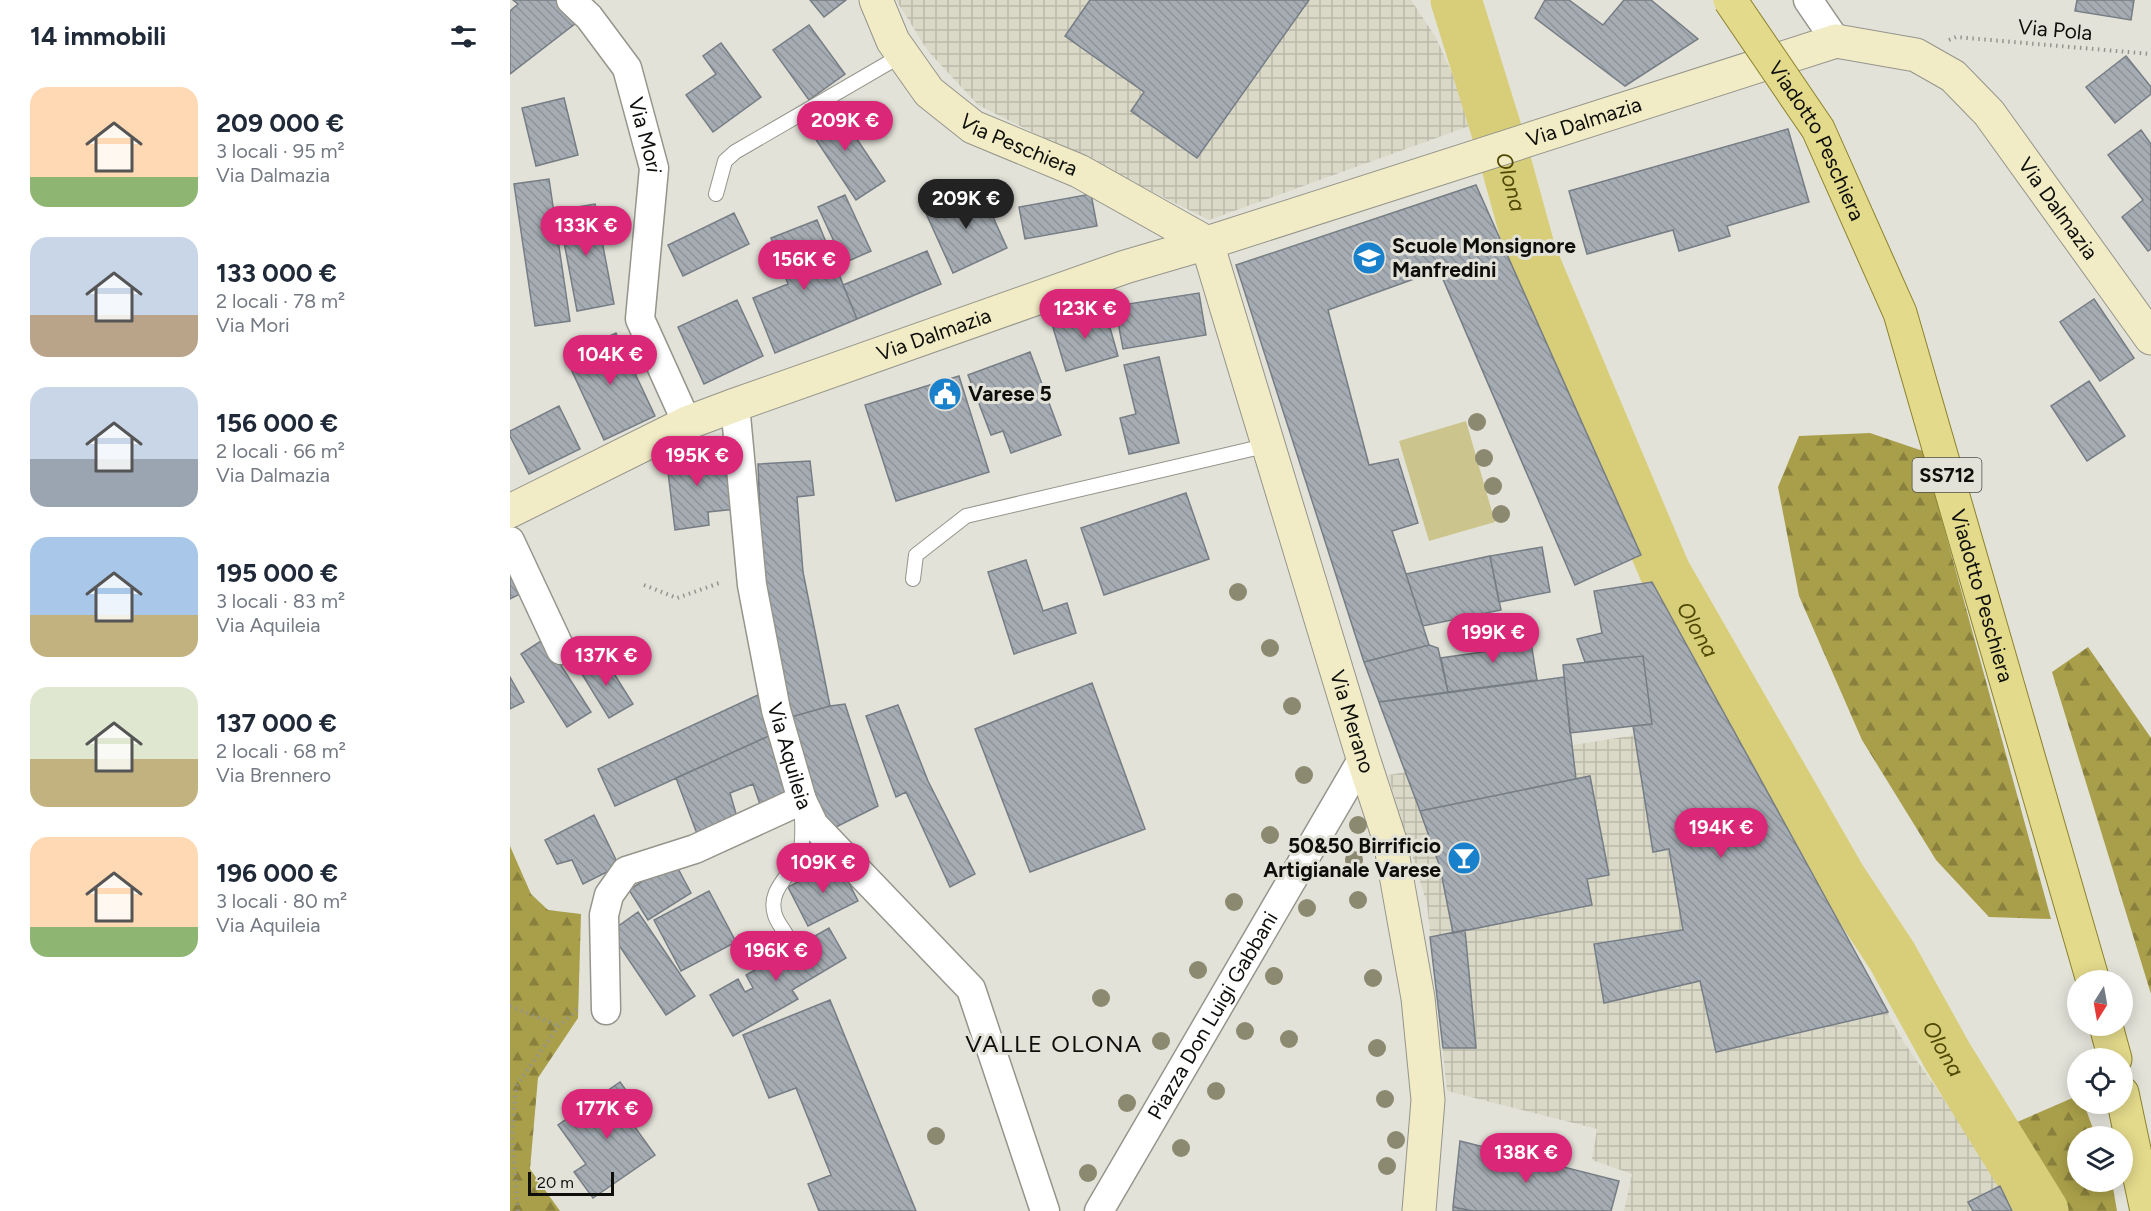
<!DOCTYPE html>
<html lang="it">
<head>
<meta charset="utf-8">
<style>
	body { margin:0; font-family:Figtree,sans-serif; background:#f2f2f3; color:#1f2937; height:100vh; display:flex; flex-direction:column; font-size:22px; white-space:nowrap }
	* { box-sizing:border-box; margin:0 }
	p { font-size:20px; color:#747a83 }
	.icon { flex:none; width:33px; height:33px; fill:none; stroke:currentColor; stroke-width:2; stroke-linecap:round; stroke-linejoin:round }
	.map { position:relative; flex:1; overflow:hidden }
	.drawer { display:flex; flex-direction:column; background:#fff; width:510px }
	.drawer>* { flex:none }
	.needle { width:39px; rotate:191deg }
	.buttons { position:absolute; left:1557px; top:970px; display:grid; gap:12px }
	.buttons a { display:grid; place-items:center; width:66px; height:66px; border-radius:50%; background:#fff; box-shadow:0 3px 15px #0003; font-size:30px }
	.scale { position:absolute; left:18px; bottom:15px; width:86px; box-sizing:border-box; padding-left:6px; border:3px solid #0e0e0b; border-top:0; font-size:16px; line-height:21px; white-space:nowrap; color:#0e0e0b; -webkit-text-stroke:4px #e3e2d9; paint-order:stroke }
	.price { position:absolute; translate:-50% -51px; padding:0 14px; border-radius:21px; background:#db2777; color:#fff; font-size:20px; line-height:39px; filter:drop-shadow(0 2px 3px #0008) }
	.price::after { content:''; position:absolute; left:50%; top:36px; width:18px; height:14px; margin-left:-9px; background:inherit; clip-path:polygon(0 0,100% 0,50% 100%) }
	.price.current { background:#222; color:#fff }
	ul { padding:0; list-style:none }
	li { display:flex; align-items:center; gap:18px; height:150px; padding:0 30px }
	li span { display:grid; place-items:center; flex:none; width:168px; height:120px; border-radius:18px; color:#555 }
	li>.icon { margin-inline-start:auto }
	span .icon { width:72px; height:72px; fill:#fffc; stroke-width:1 }
	li b { font-size:26px }
	h2 { display:flex; justify-content:space-between; align-items:center; height:72px; padding:0 30px; font-size:26px }
	main { display:flex; flex:1; min-height:0 }
	.map>svg:first-child { display:block }
	.industrial { fill:url(#industrial-grid) }
	.forest { fill:url(#forest-firs) }
	.garden { fill:#cbc58d }
	.lines { fill:none; stroke-linecap:round; stroke-linejoin:round }
	.river { stroke:#d8ce79; stroke-width:51 }
	.building { fill:url(#building-back-hatch); stroke:#767d84; stroke-width:1.5 }
	.lane-casing { stroke:#95958c; stroke-width:16 }
	.street-casing { stroke:#95958c; stroke-width:31 }
	.secondary-casing { stroke:#95958c; stroke-width:35 }
	.primary-casing { stroke:#8c822c; stroke-width:35 }
	.path { stroke:#95948e; stroke-width:4; stroke-dasharray:1.5 4.5; stroke-linecap:butt }
	.lane { stroke:#fff; stroke-width:14 }
	.street { stroke:#fff; stroke-width:28 }
	.secondary { stroke:#f1ecc5; stroke-width:33 }
	.primary { stroke:#e3da8b; stroke-width:33 }
	.primary-bridge-casing { stroke:#8c822c; stroke-width:35; stroke-linecap:butt }
	.primary-bridge { stroke:#e3da8b; stroke-width:33 }
	.tree { fill:#8c8971 }
	.labels { text-anchor:middle; stroke-width:6; stroke-linejoin:round; paint-order:stroke }
	.shield { fill:#e3e2d9; stroke:#4e4e49; stroke-width:1.5 }
	.shield-label { font-size:20px; font-weight:bold; fill:#0e0e0b }
	.street-label { font-size:21px; fill:#0e0e0b; stroke:#e3e2d9 }
	.poi-label { font-size:21px; font-weight:bold; fill:#0e0e0b; stroke:#e3e2d9; text-anchor:start }
	.water-label { font-size:22px; font-style:italic; fill:#504904; stroke:#e3e2d9 }
	.quarter-label { font-size:24px; letter-spacing:1.5px; fill:#0e0e0b; stroke:#e3e2d9 }
</style>
</head>
<body>
<main>
<section class="drawer">
<h2>14 immobili<svg class="icon" aria-label="filters" viewBox="0 0 24 24"><path d="M4 7h16M4 17h16"/><circle cx="9" cy="7" r="2"/><circle cx="15" cy="17" r="2"/></svg></h2>
<ul>
<li><span style="background:linear-gradient(#ffd9b3 75%,#8fb573 0)"><svg class="icon" aria-label="home" viewBox="0 0 24 24"><path d="M3 11l9-7 9 7M6 9v11h12V9"/></svg></span><div><b>209 000 €</b><p>3 locali · 95 m²</p><p>Via Dalmazia</p></div></li>
<li><span style="background:linear-gradient(#c9d6e8 65%,#b9a48a 0)"><svg class="icon" aria-label="home" viewBox="0 0 24 24"><path d="M3 11l9-7 9 7M6 9v11h12V9"/></svg></span><div><b>133 000 €</b><p>2 locali · 78 m²</p><p>Via Mori</p></div></li>
<li><span style="background:linear-gradient(#c9d6e8 60%,#9aa5b1 0)"><svg class="icon" aria-label="home" viewBox="0 0 24 24"><path d="M3 11l9-7 9 7M6 9v11h12V9"/></svg></span><div><b>156 000 €</b><p>2 locali · 66 m²</p><p>Via Dalmazia</p></div></li>
<li><span style="background:linear-gradient(#a9c7e8 65%,#c2b280 0)"><svg class="icon" aria-label="home" viewBox="0 0 24 24"><path d="M3 11l9-7 9 7M6 9v11h12V9"/></svg></span><div><b>195 000 €</b><p>3 locali · 83 m²</p><p>Via Aquileia</p></div></li>
<li><span style="background:linear-gradient(#dfe7d0 60%,#c2b280 0)"><svg class="icon" aria-label="home" viewBox="0 0 24 24"><path d="M3 11l9-7 9 7M6 9v11h12V9"/></svg></span><div><b>137 000 €</b><p>2 locali · 68 m²</p><p>Via Brennero</p></div></li>
<li><span style="background:linear-gradient(#ffd9b3 75%,#8fb573 0)"><svg class="icon" aria-label="home" viewBox="0 0 24 24"><path d="M3 11l9-7 9 7M6 9v11h12V9"/></svg></span><div><b>196 000 €</b><p>3 locali · 80 m²</p><p>Via Aquileia</p></div></li>
</ul>
</section>
<div class="map">
<svg width="1641" height="1211" viewBox="0 0 1641 1211">
	<defs>
		<pattern id="industrial-grid" width="8" height="8" patternUnits="userSpaceOnUse" patternTransform="scale(1.5)"><rect width="8" height="8" fill="#dad9c7"/><path d="M0 4h8M4 0v8" fill="none" stroke="#bab9aa"/></pattern>
		<pattern id="forest-firs" width="22" height="20" patternUnits="userSpaceOnUse" patternTransform="scale(1.5)"><rect width="22" height="20" fill="#a99f4a"/><path d="M5 1l3.5 6h-7zM16 11l3.5 6h-7z" fill="#88803c"/></pattern>
		<pattern id="building-back-hatch" width="6" height="6" patternUnits="userSpaceOnUse" patternTransform="scale(1.5)"><rect width="6" height="6" fill="#a5acb3"/><path d="M-1 5l2 2M0 0l6 6M5-1l2 2" fill="none" stroke="#8d9399"/></pattern>
	</defs>
	<rect width="100%" height="100%" fill="#e3e2d9"/>
	<path class="industrial" d="M386,0h515l25,38 39,86 -266,96 -231,-115 -50,-54z
		M1224,719l84,165 85,157 119,170h-398l8,-37 -40,-14 5,-31 -150,-38 -20,-187 -39,-129z"/>
	<path class="forest" d="M1360,433l53,18 128,468 -62,-2 -53,-57 -74,-120 -63,-144 -21,-109 21,-51z
		M1578,647l63,91v256l-99,-322z
		M0,846l21,48 17,16 33,4 -3,104 -40,60 -8,91 30,42h-50z
		M1567,1096l1,8h6l12,33h-18v45h34l5,29h-84l-39,-79z"/>
	<path class="garden" d="M956,421l29,101 -66,19 -30,-100z"/>
	<g class="lines">
		<path class="river" id="s1" d="M946,0l45,145 30,109 134,318 175,305 52,79 56,101 95,154"/>
	</g>
	<path class="building" d="M3,0h46l21,20 -70,54v-63l8,-7z
		M300,0h36l-22,17z
		M580,0h219l-112,158 -66,-47 13,-19 -79,-56z
		M1035,0h24l34,25 21,-25h27l47,39 -73,47 -90,-68z
		M1567,0h57l-3,20 -56,-9z
		M299,25l36,49 -36,26 -36,-50z
		M211,43l40,54 -48,35 -27,-37 30,-21 -13,-18z
		M1616,56l25,31v7l-36,29 -29,-36z
		M54,98l14,57 -42,11 -14,-58z
		M324,105l51,76 -29,19 -51,-77z
		M1278,129l21,73 -82,24 3,10 -51,15 -6,-21 -86,24 -18,-63z
		M1631,130l10,14v105l-3,2 -26,-34 21,-17 -35,-45z
		M39,179l21,142 -35,5 -21,-142z
		M966,185l165,370 -66,30 -136,-315 -111,40 41,155 29,-6 20,64 -26,8 37,114 -65,17 -128,-397z
		M469,186l28,62 -54,25 -28,-62z
		M581,194l6,32 -72,13 -6,-32z
		M335,195l26,56 -27,12 -26,-56z
		M85,204l19,100 -37,7 -19,-101z
		M224,213l15,31 -66,32 -15,-31z
		M307,220l40,99 -82,34 -22,-55 35,-14 -17,-46z
		M417,251l14,33 -84,35 -14,-34z
		M689,293l7,42 -83,14 -8,-43z
		M1584,299l40,59 -34,23 -40,-59z
		M227,300l26,56 -59,28 -26,-57z
		M595,310l13,46 -52,15 -14,-47z
		M106,333l39,83 -51,24 -39,-84z
		M520,352l31,83 -50,18 -8,-22 -12,4 -23,-60z
		M649,357l20,86 -50,11 -9,-36 16,-4 -12,-49z
		M449,376l30,96 -93,29 -31,-96z
		M1579,381l36,55 -38,25 -36,-55z
		M49,406l21,43 -51,25 -19,-38v-5z
		M184,443l3,22 33,-3 6,47 -28,3 1,13 -34,5 -10,-83z
		M300,461l4,34 -17,2 6,75 27,134 -39,11 -29,-145 -4,-108z
		M676,493l23,66 -105,36 -23,-67z
		M1032,547l8,45 -51,10 -9,-46z
		M980,556l11,54 -78,16 -17,-52z
		M516,560l17,51 24,-8 9,30 -62,21 -26,-82z
		M0,564l14,28 -14,7z
		M1142,582l166,302 70,128 -172,40 -16,-71 -96,22 -10,-59 89,-14 -14,-81 -16,3 -20,-126 19,-2 -9,-68 -58,6 -8,-23 25,-6 -8,-42z
		M1019,629l8,51 -89,12 -7,-34 55,-8 -3,-15z
		M34,639l47,73 -24,15 -46,-73z
		M919,645l9,3 10,44 -69,10 -15,-40z
		M93,656l30,48 -24,14 -29,-47z
		M1133,656l9,68 -82,9 -7,-68z
		M0,677l14,25 -14,7z
		M1054,677l12,102 -156,32 -41,-109z
		M582,683l53,146 -115,43 -55,-143z
		M252,693l9,42 -156,71 -17,-37z
		M335,704l33,102 -48,24 -25,-50 -14,-63 39,-11z
		M388,705l30,76 47,93 -25,13 -44,-95 -10,5 -30,-81z
		M261,735l23,65 -32,10 -9,-26 -23,9 9,31 -40,15 -23,-61z
		M1080,776l19,99 -22,4 5,26 -139,28 -13,-66 -20,-56z
		M84,815l25,51 -36,18 -11,-24 -15,4 -12,-24z
		M164,861l17,32 -43,27 -19,-30z
		M328,861l20,40 -50,25 -20,-39z
		M199,891l27,51 -55,29 -27,-51z
		M128,912l57,84 -29,19 -56,-83z
		M319,928l17,30 -54,32 6,9 -65,37 -23,-41 28,-16 7,13 8,-4 -7,-13z
		M955,930l11,118h-33l-13,-111z
		M320,1000l86,211h-97l-11,-27 23,-9 -35,-87 -27,10 -26,-63z
		M110,1082l21,29 -12,8 26,36 -62,43 -19,-26 12,-8 -28,-39z
		M950,1141l159,40 -8,30h-138l-20,-4z
		M1490,1186l12,25h-39l-5,-9z
		M943,1207l20,4h-20z"/>
	<g class="lines">
		<defs>
			<path id="lane" d="M206,194l9,-33 10,-9 167,-97
				M403,579l3,-24 50,-39 303,-71
				M277,936c-4,-7 -10,-14 -12,-21 -8,-25 15,-38 24,-59 5,-13 3,-28 3,-42"/>
			<g id="street">
				<path id="s2" d="M61,0l18,17 38,51 27,100 -14,151 47,104"/>
				<path d="M1298,0l28,41"/>
				<path id="s3" d="M225,405l17,180 24,125 26,90 12,25 157,164 74,222"/>
				<path d="M0,541l51,109"/>
				<path d="M96,1010l-2,-95 5,-20 17,-24 69,-22 107,-49"/>
				<path id="s4" d="M589,1211l264,-453"/>
			</g>
			<g id="secondary">
				<path id="s5" d="M366,0l17,41 36,51 44,35 106,44 128,72"/>
				<path id="s6" d="M697,243l156,515 27,83 28,157 10,102 -9,111"/>
				<path id="s7" d="M0,511l177,-88 48,-18 390,-138 82,-24 629,-202 80,14 37,21 36,37 162,225"/>
			</g>
			<path id="primary" d="M1596,1026l9,33
				M1612,1093l25,118"/>
		</defs>
		<use href="#lane" class="lane-casing"/>
		<use href="#street" class="street-casing"/>
		<use href="#secondary" class="secondary-casing"/>
		<use href="#primary" class="primary-casing"/>
		<path class="path" d="M1439,40l7,-3 195,17
			M134,585l33,13 45,-16
			M0,1006l49,20
			M8,1211l-6,-75 4,-50 43,-60 19,-17"/>
		<use href="#lane" class="lane"/>
		<use href="#street" class="street"/>
		<use href="#secondary" class="secondary"/>
		<use href="#primary" class="primary"/>
		<defs>
			<g id="primary-bridge">
				<path id="s8" d="M1220,0l88,129 82,184 193,668"/>
			</g>
		</defs>
		<use href="#primary-bridge" class="primary-bridge-casing"/>
		<use href="#primary-bridge" class="primary-bridge"/>
	</g>
	<g class="tree">
		<circle cx="967" cy="422" r="9"/>
		<circle cx="974" cy="458" r="9"/>
		<circle cx="983" cy="486" r="9"/>
		<circle cx="991" cy="514" r="9"/>
		<circle cx="728" cy="592" r="9"/>
		<circle cx="760" cy="648" r="9"/>
		<circle cx="782" cy="706" r="9"/>
		<circle cx="794" cy="775" r="9"/>
		<circle cx="848" cy="825" r="9"/>
		<circle cx="760" cy="835" r="9"/>
		<circle cx="844" cy="860" r="9"/>
		<circle cx="848" cy="900" r="9"/>
		<circle cx="724" cy="902" r="9"/>
		<circle cx="797" cy="908" r="9"/>
		<circle cx="688" cy="970" r="9"/>
		<circle cx="764" cy="976" r="9"/>
		<circle cx="863" cy="978" r="9"/>
		<circle cx="591" cy="998" r="9"/>
		<circle cx="735" cy="1031" r="9"/>
		<circle cx="779" cy="1039" r="9"/>
		<circle cx="651" cy="1041" r="9"/>
		<circle cx="867" cy="1048" r="9"/>
		<circle cx="706" cy="1091" r="9"/>
		<circle cx="875" cy="1099" r="9"/>
		<circle cx="617" cy="1103" r="9"/>
		<circle cx="426" cy="1136" r="9"/>
		<circle cx="886" cy="1140" r="9"/>
		<circle cx="671" cy="1148" r="9"/>
		<circle cx="877" cy="1166" r="9"/>
		<circle cx="578" cy="1173" r="9"/>
	</g>
	<defs>
		<symbol id="school-disc" viewBox="-11 -11 22 22"><circle r="9.5" fill="#1981cb" stroke="#e3e2d9"/><path d="M0-5L7-2L0 1L-7-2ZM-4 1L0 2.5L4 1V4Q0 6-4 4Z" fill="#fff"/></symbol>
		<symbol id="civic-disc" viewBox="-11 -11 22 22"><circle r="9.5" fill="#1981cb" stroke="#e3e2d9"/><path d="M-.6-6.5H3V-4.5H.6V-3L4-1V1h2V6H-6V1h2V-1L-.6-3ZM-1.2 2.5V6h2.4V2.5Z" fill="#fff"/></symbol>
		<symbol id="bar-disc" viewBox="-11 -11 22 22"><circle r="9.5" fill="#1981cb" stroke="#e3e2d9"/><path d="M-6-5H6L.8 .8V4.5H3.5V6h-7V4.5H-.8V.8Z" fill="#fff"/></symbol>
	</defs>
	<g fill-rule="evenodd">
		<use href="#school-disc" x="840" y="239" width="38" height="38"/>
		<use href="#civic-disc" x="416" y="375" width="38" height="38"/>
		<use href="#bar-disc" x="935" y="839" width="38" height="38"/>
	</g>
	<g class="labels">
		<rect class="shield" x="1402.5" y="458" width="69" height="34" rx="4.5"/>
		<g class="shield-label">
			<text x="1437" y="482">SS712</text>
		</g>
		<g class="street-label">
			<text transform="translate(1545 30) rotate(5)" y="7">Via Pola</text>
			<text dy="7" stroke="none"><textPath href="#s7" startOffset="1144">Via Dalmazia</textPath></text>
			<text dy="7" stroke="none"><textPath href="#s2" startOffset="158">Via Mori</textPath></text>
			<text dy="7" stroke="none"><textPath href="#s8" startOffset="166">Viadotto Peschiera</textPath></text>
			<text dy="7" stroke="none"><textPath href="#s5" startOffset="212">Via Peschiera</textPath></text>
			<text dy="7" stroke="none"><textPath href="#s7" startOffset="1702">Via Dalmazia</textPath></text>
			<text dy="7" stroke="none"><textPath href="#s7" startOffset="460">Via Dalmazia</textPath></text>
			<text dy="7" stroke="none"><textPath href="#s8" startOffset="652">Viadotto Peschiera</textPath></text>
			<text dy="7" stroke="none"><textPath href="#s6" startOffset="500">Via Merano</textPath></text>
			<text dy="7" stroke="none"><textPath href="#s3" startOffset="356">Via Aquileia</textPath></text>
			<text dy="7" stroke="none"><textPath href="#s4" startOffset="226">Piazza Don Luigi Gabbani</textPath></text>
		</g>
		<g class="poi-label">
			<text x="882" y="253">Scuole Monsignore<tspan x="882" dy="24">Manfredini</tspan></text>
			<text x="458" y="401">Varese 5</text>
			<text x="931" y="853" text-anchor="end">50&amp;50 Birrificio<tspan x="931" dy="24">Artigianale Varese</tspan></text>
		</g>
		<g class="water-label">
			<text dy="8" stroke="none"><textPath href="#s1" startOffset="190">Olona</textPath></text>
			<text dy="8" stroke="none"><textPath href="#s1" startOffset="676">Olona</textPath></text>
			<text dy="8" stroke="none"><textPath href="#s1" startOffset="1162">Olona</textPath></text>
		</g>
		<g class="quarter-label">
			<text x="544" y="1052">VALLE OLONA</text>
		</g>
	</g>
</svg>
<div class="buttons">
<a><svg class="needle" viewBox="-14 -14 28 28"><path d="M0-13l5 13h-10z" fill="#e53935"/><path d="M0 13l5-13h-10z" fill="#747a83"/></svg></a>
<a><svg class="icon" aria-label="locate" viewBox="0 0 24 24"><circle cx="12" cy="12" r="6"/><path d="M12 2v4M12 18v4M2 12h4M18 12h4"/></svg></a>
<a><svg class="icon" aria-label="layers" viewBox="0 0 24 24"><path d="M12 4l9 5-9 5-9-5zM3 14l9 5 9-5"/></svg></a>
</div>
<div class="scale">20 m</div>
<b class="price" style="left:335px;top:152px">209K €</b>
<b class="price current" style="left:456px;top:230px">209K €</b>
<b class="price" style="left:76px;top:257px">133K €</b>
<b class="price" style="left:294px;top:291px">156K €</b>
<b class="price" style="left:575px;top:340px">123K €</b>
<b class="price" style="left:100px;top:386px">104K €</b>
<b class="price" style="left:187px;top:487px">195K €</b>
<b class="price" style="left:983px;top:664px">199K €</b>
<b class="price" style="left:96px;top:687px">137K €</b>
<b class="price" style="left:1211px;top:859px">194K €</b>
<b class="price" style="left:313px;top:894px">109K €</b>
<b class="price" style="left:266px;top:982px">196K €</b>
<b class="price" style="left:97px;top:1140px">177K €</b>
<b class="price" style="left:1016px;top:1184px">138K €</b>
</div>
</main>
</body>
</html>
